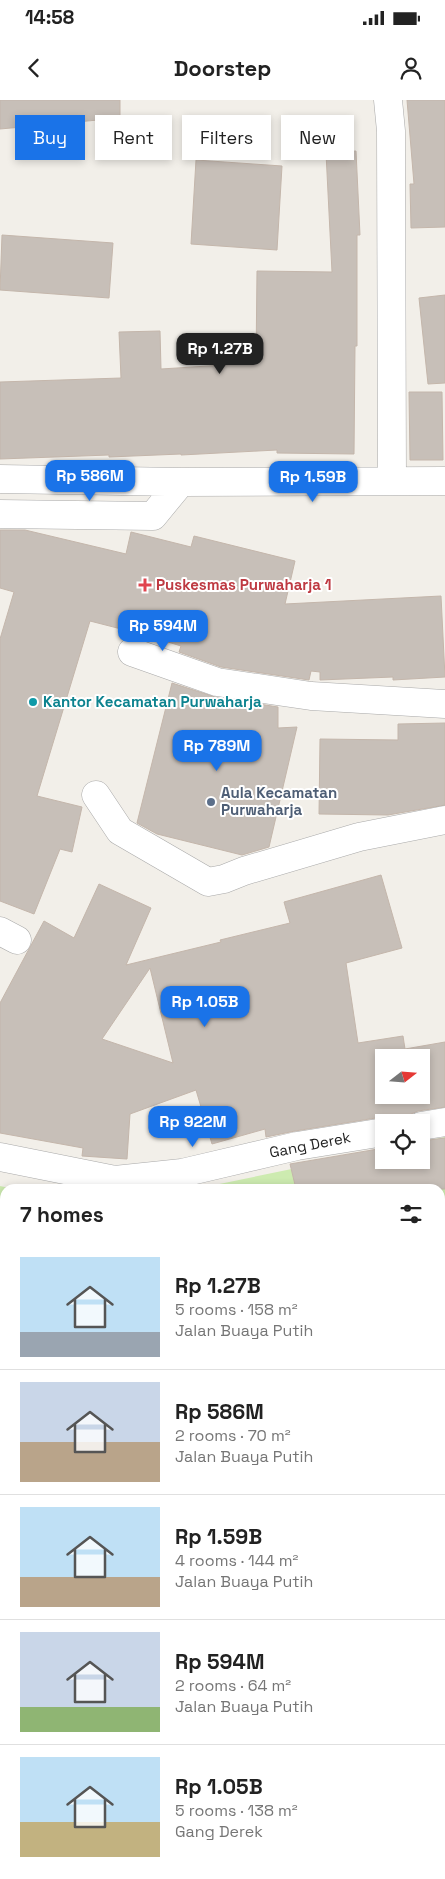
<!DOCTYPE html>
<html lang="en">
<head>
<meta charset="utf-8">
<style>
	body { margin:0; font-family:"Space Grotesk",sans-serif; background:#f6f6f6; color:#222; height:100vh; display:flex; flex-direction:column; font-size:19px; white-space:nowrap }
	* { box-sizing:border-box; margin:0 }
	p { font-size:16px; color:#767676 }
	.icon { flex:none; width:28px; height:28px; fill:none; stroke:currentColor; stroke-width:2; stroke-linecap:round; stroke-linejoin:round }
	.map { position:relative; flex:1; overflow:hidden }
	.side { position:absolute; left:0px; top:1084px; width:445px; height:696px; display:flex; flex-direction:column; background:#fff; border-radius:15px 15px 0 0; box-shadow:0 2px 8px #0003 }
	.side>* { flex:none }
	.top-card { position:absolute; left:15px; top:15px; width:415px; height:45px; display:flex; gap:10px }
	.needle { width:32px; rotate:73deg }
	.controls { position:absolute; left:375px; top:949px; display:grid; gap:10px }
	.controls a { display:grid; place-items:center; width:55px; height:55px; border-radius:0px; background:#fff; box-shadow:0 2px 8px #0003; font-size:25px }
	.price { position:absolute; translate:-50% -42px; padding:0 11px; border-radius:10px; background:#1a73e8; color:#fff; font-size:16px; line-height:32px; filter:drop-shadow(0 1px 2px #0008) }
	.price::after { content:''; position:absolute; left:50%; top:30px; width:15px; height:11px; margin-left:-8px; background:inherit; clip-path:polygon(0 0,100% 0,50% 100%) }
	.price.on { background:#222; color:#fff }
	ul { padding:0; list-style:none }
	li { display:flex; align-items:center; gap:15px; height:125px; padding:0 20px }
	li+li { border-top:1px solid #e0e0e0 }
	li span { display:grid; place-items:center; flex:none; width:140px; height:100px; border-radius:0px; color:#555 }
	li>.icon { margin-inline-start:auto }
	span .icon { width:60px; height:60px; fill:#fffc; stroke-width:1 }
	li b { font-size:21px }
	h2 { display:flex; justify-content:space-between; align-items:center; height:60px; padding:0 20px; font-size:21px }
	.pill { padding:0 18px; border-radius:0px; background:#fff; box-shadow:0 2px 8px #0003; font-size:18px; line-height:45px }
	.pill.on { background:#1a73e8; color:#fff }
	.status { display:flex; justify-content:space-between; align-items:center; height:35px; padding:0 25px; background:#fff; direction:ltr }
	.status svg { height:14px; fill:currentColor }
	header { display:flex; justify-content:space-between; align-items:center; height:65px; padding:0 20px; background:#fff; font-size:22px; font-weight:700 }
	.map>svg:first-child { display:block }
	.grass { fill:#cdebb0 }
	.water { fill:#aad3df }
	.building { fill:#c7bfb8; stroke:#c4b6ab; fill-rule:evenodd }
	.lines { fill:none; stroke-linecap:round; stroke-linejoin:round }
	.minor-casing { stroke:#a9a9a9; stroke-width:29 }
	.minor { stroke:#fff; stroke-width:28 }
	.health-dot { fill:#e0444e; stroke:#fff; stroke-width:2 }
	.culture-dot { fill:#0f9aa8; stroke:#fff; stroke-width:2 }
	.service-dot { fill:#5c6f8a; stroke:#fff; stroke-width:2 }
	.labels { text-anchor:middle; stroke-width:4; stroke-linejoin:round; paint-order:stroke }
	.health-label { font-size:15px; font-weight:bold; fill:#be3a42; stroke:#fff; text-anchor:start }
	.culture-label { font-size:15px; font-weight:bold; fill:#0d838f; stroke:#fff; text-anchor:start }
	.service-label { font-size:15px; font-weight:bold; fill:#4e5e75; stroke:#fff; text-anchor:start }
	.street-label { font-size:15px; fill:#222; stroke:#fff }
</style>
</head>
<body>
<div class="status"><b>14:58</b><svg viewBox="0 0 49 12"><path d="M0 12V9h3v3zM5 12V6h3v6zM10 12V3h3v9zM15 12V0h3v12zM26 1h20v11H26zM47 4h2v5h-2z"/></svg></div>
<header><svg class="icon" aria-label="back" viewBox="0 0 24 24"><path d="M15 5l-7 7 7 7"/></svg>Doorstep<svg class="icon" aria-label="person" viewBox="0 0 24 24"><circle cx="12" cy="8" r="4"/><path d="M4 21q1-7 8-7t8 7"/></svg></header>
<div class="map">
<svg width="445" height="1779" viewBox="0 0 445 1779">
	<rect width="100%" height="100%" fill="#f2efe9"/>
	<path class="grass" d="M445,1037v742h-445v-693l14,3h-9v686h435v-686h-245l189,-39v10h37v-18z"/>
	<path class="water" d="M5,1207v126l-5,3v-127z
		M440,1471l5,4v106l-5,-4z"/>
	<path class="building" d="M0,0h120v18l-120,11z
		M407,0h38v127l-34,1 -1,-44h4z
		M356,51l4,84h-3v111h-2l-1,108 -77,-1v-3l-96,5v-1l-72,3v-2l-109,4v-77l121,-4 -2,-46 41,-1 1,38 95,-6 1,-92 75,1 -6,-119z
		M196,60l86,6 -5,84 -86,-6z
		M2,135l111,8 -4,55 -109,-8z
		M445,195v88l-17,1 -9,-86z
		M409,292h33l1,68h-33z
		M0,430h25l101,24 5,-22 60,15 3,-11 101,25 -10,43 156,-8 4,81 -52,3v-3l-73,3v-8l-9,-1 -2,9 -88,-13 -42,-15 2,-6 -13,-4v-1l-78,-20 -53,175 45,11 -10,45 -12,-3 -26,65 -34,-13v-262l14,-47 -14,-4z
		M172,583l43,14 63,10v21l19,-1 -28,120 -27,8 -85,-21 -20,-11z
		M445,623v82l-57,10 -69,-1 1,-75 78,1v-16z
		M381,775l21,73 -56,15 12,80 45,-7 2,13 40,-7v65l-27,4 -7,3 -5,8h-10l-6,-4 -8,-1 -87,14 -29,6 -1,-8 -53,15 -16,-54 -66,24 -3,45 -45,-3 1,-8 -83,-15v-130l44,-82 30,17 25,-54 52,24 -25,57 95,-23 -1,-2 70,-17 -6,-21zM150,868l23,95 -71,-24zM384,958h37v37h-37z
		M445,1038v51h-149l-6,-25 94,-16v12h37v-19z"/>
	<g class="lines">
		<defs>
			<path id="minor" d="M388,0l3,31 1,350
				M0,379l181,3 264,-1
				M0,414l153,2 28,-34
				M132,552l85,30 94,14 134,8
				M96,695l24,36 88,51 16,-3 20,-8 115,-34 86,-17
				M0,831l17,9
				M421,1026l24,-4
				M0,1057l115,23 67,-7 115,-27 87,-14
				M0,1760l5,2
				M42,1775l11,4
				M213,1779l1,-4
				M401,1779l1,-4"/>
		</defs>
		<use href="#minor" class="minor-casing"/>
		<use href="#minor" class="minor"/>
	</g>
	<path class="health-dot" d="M142.5 477.5h5v5h5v5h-5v5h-5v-5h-5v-5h5z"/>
	<circle class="culture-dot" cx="33" cy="602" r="5"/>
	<circle class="service-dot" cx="211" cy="702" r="5"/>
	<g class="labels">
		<g class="health-label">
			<text x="156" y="490">Puskesmas Purwaharja 1</text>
		</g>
		<g class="culture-label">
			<text x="43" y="607">Kantor Kecamatan Purwaharja</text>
		</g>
		<g class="service-label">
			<text x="221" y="698">Aula Kecamatan<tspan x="221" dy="17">Purwaharja</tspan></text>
		</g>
		<g class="street-label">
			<text transform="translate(310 1045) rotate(-11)" y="5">Gang Derek</text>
		</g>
	</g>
</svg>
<div class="controls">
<a><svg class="needle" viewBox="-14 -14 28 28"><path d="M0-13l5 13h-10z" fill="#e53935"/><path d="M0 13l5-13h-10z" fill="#767676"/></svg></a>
<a><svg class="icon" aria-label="locate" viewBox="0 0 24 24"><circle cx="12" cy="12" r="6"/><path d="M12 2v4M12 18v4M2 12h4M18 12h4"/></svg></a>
</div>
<b class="price on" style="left:220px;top:275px">Rp 1.27B</b>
<b class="price" style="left:90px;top:402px">Rp 586M</b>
<b class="price" style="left:313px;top:403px">Rp 1.59B</b>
<b class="price" style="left:163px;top:552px">Rp 594M</b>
<b class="price" style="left:217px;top:672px">Rp 789M</b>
<b class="price" style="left:205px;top:928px">Rp 1.05B</b>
<b class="price" style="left:193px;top:1048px">Rp 922M</b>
<div class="top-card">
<a class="pill on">Buy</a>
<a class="pill">Rent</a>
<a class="pill">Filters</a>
<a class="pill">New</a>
</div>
<section class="side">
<h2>7 homes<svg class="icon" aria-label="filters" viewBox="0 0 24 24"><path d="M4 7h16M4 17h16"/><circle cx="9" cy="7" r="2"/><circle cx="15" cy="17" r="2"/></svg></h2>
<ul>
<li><span style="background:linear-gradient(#bfe0f5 75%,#9aa5b1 0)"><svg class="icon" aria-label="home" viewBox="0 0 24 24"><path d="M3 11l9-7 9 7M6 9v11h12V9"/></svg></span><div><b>Rp 1.27B</b><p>5 rooms · 158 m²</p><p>Jalan Buaya Putih</p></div></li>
<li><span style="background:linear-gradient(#c9d6e8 60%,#b9a48a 0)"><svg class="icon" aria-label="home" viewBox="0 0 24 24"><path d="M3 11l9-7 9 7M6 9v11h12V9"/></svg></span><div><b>Rp 586M</b><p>2 rooms · 70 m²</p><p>Jalan Buaya Putih</p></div></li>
<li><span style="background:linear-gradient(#bfe0f5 70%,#b9a48a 0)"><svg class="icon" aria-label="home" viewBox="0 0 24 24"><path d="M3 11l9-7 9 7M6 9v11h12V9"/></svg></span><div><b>Rp 1.59B</b><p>4 rooms · 144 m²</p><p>Jalan Buaya Putih</p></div></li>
<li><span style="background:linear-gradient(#c9d6e8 75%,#8fb573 0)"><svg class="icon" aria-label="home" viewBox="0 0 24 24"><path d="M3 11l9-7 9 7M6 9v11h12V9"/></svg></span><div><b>Rp 594M</b><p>2 rooms · 64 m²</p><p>Jalan Buaya Putih</p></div></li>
<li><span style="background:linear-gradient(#bfe0f5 65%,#c2b280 0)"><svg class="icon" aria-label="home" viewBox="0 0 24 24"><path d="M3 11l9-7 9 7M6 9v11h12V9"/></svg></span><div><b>Rp 1.05B</b><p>5 rooms · 138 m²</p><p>Gang Derek</p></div></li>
</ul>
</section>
</div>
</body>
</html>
